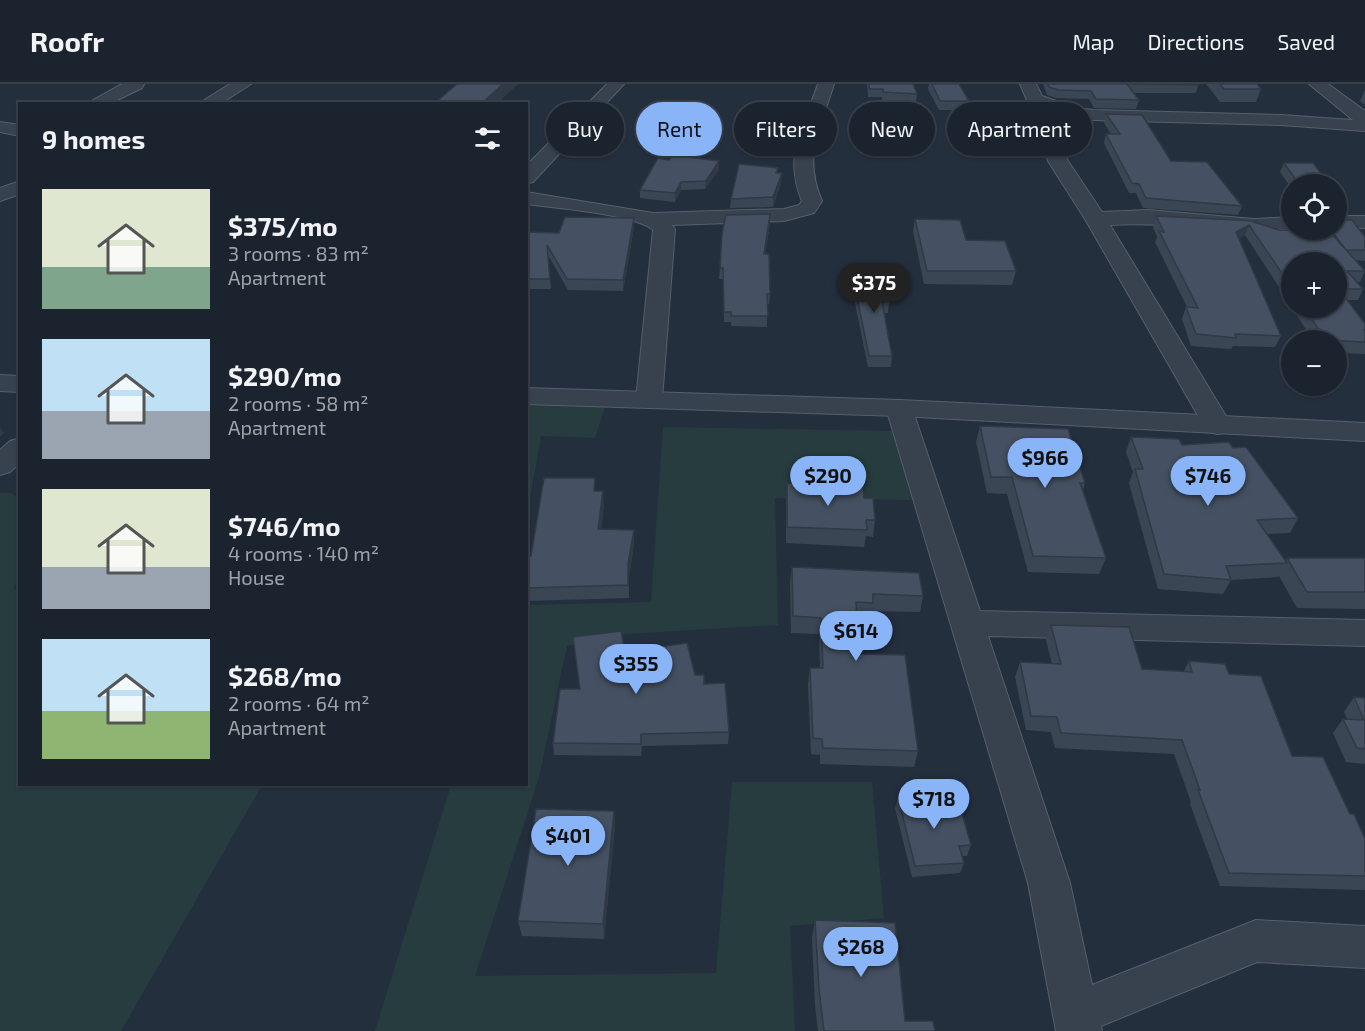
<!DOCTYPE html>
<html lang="en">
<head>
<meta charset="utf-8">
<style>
	body { margin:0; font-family:"Exo 2",sans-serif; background:#242b36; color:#f1f3f6; height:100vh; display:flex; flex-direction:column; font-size:22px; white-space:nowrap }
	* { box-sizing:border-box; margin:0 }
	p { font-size:20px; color:#a0a4aa }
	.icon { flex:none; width:33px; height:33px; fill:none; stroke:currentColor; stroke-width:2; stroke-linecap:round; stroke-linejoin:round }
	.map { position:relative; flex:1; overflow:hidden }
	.panel { position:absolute; left:18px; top:18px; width:510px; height:684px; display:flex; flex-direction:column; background:#1b232e; border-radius:0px; box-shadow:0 2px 4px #0004,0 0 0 2px #39404a }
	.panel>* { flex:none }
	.hud { position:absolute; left:546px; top:18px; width:570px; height:54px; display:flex; gap:12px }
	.fabs { position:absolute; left:1281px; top:90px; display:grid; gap:12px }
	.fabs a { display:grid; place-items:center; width:66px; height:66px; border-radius:50%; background:#1b232e; box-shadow:0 2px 4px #0004,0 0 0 2px #39404a; font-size:30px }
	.price { position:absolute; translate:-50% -51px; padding:0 14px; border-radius:21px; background:#8ab4f8; color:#111; font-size:20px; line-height:39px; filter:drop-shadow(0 2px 3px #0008) }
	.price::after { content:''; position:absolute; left:50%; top:36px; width:18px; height:14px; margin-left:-9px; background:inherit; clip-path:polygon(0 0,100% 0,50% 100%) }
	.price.active { background:#222; color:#fff }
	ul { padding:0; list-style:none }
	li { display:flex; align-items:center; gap:18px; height:150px; padding:0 24px }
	li span { display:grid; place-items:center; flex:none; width:168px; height:120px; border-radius:0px; color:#555 }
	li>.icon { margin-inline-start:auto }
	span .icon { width:72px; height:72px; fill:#fffc; stroke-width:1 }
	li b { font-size:26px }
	h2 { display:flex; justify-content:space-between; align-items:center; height:72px; padding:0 24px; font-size:26px }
	.pill { padding:0 21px; border-radius:27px; background:#1b232e; box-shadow:0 2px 4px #0004,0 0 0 2px #39404a; font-size:21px; line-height:54px }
	.pill.active { background:#8ab4f8; color:#111 }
	header { display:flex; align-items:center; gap:36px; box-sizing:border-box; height:84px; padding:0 30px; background:#1b232e; border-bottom:2px solid #39404a }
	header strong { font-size:28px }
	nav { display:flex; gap:33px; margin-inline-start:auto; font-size:21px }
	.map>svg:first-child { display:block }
	.green { fill:#263c3f }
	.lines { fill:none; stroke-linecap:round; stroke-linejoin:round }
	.minor-casing { stroke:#565f6c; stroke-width:2 }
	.tertiary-casing { stroke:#565f6c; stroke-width:2 }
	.minor { fill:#38414e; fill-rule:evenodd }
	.tertiary { fill:#38414e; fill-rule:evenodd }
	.wall { fill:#3b4654 }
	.shaded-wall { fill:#303945 }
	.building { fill:#455162; stroke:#303945; stroke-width:1.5 }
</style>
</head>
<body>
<header>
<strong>Roofr</strong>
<nav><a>Map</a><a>Directions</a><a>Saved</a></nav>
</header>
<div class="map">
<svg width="1365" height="947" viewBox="0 0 1365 947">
	<rect width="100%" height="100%" fill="#242f3e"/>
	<path class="green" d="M527,316l80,1 -12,37 -54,-2 -14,81z
		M663,343l241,4 10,69 -139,-2 3,127 -152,9 -59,12 -28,131 -64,199 241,-3 16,-191h140l12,136 -94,8 5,105h-420l76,-246 75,-1 1,-179 124,-3z
		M0,409h11l8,5v81l-6,10 7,2v193l242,1 -141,246h-121z"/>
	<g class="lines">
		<defs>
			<path id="minor" d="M122,0h22l-2,4 -33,16h-23z
				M230,0h21l-31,20h-22z
				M607,0h17l-91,98 -7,2v-18z
				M818,0h16c-13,43 -32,71 -12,117l-8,12 -30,8 -112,4 3,4 -13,171 -4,6 -9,2 -9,-2 -4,-6 17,-170c-18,-16 -99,-22 -127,-26v-12l127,21 131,-4 15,-4 3,-4c-19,-46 1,-74 16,-117z
				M1020,0h16l6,12 35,12 16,2 188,5 72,5 -44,-36h19l37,27v20l-84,-6 -188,-5 -18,-2 -26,-8 19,51 34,51 46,-2 106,9 38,-2v12c-61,4 -121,-8 -182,-4l122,201 -4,6 -10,2 -10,-2 -4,-6 -119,-207 -37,-58 -10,-35z
				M0,38l20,3v11l-20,-4z
				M20,97v13l-20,7v-13z
				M1336,132h29v12h-29z
				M899,316l10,2 3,6 68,203 385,9v26l-377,-10 82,247 22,102 164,-65 109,6v42l-108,-6 -156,64 1,5h-46l-28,-148 -142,-475 3,-6z
				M20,354v25l-10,9 -10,3v-25l10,-9z"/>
			<path id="tertiary" d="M0,291l20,1v16l-20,-1z
				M526,304l373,12 466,23v18l-466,-25 -373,-12z"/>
		</defs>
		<use href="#minor" class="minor-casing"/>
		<use href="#tertiary" class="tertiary-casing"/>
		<use href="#minor" class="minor"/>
		<use href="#tertiary" class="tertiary"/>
	</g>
	<path class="wall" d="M867,0h46l4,10 -1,8 -34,-1v-4h-14z
		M929,0h30l10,17 -2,9h-28l-11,-21z
		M1043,0h155v1l-2,8h-63l6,7 -3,9 -42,-1 -5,-9 -33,-1 -9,-3z
		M1206,0h51l4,5 -5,13h-36z
		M1365,6v15l-5,-4z
		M1106,30l65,47 71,45 -4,9 -95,-7 -7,-15h-7l-25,-50 2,-9h5l-7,-11z
		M669,76l50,1v9l-14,19 -24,1 -6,12 -35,-4v-8z
		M1284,79l45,21h-37v5l-12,-17z
		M777,89l4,10 -8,24 -43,1 1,-9z
		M770,130v10l-5,30 5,40 -1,10h-2v23l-36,-1v-4h-7l-1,-43h-4l1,-11z
		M1156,132l100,5 -1,1 24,8 42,1 -1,-1h16l3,-10 26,17v24l-9,-1 9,11 -5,11h-3l6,7 -5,11h-11l18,24v30l-29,-1v-13h-23l-21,-32h44l-44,-46v45l-47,-72 -6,4 42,97 -6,11 -42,-1 -2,3 -40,-3 -9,-27 4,-12h1l-32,-65 2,-5 -4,-10z
		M915,135l51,21 50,31 -4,14 -88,-1 -11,-53z
		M634,143l-11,64 -55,-1 -20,-35 3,34h-21l-2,9h-2v-66l33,1z
		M853,194l36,24 -1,11h-4l8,43 -1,11h-23l-16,-79z
		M980,342l105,57 -2,7 23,68 -7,16 -71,-2 -21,-78 -20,-1 -11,-51z
		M1131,353l51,8 51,3 65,70 -8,15 -23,1 18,27 2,-3h78v51l-68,-1 -18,-32 -1,1 -47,3 -8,14 -65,-5 -29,-106 4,-11 -7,-20z
		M787,399l77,15 11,22 -2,17 -7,-1 -2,11 -78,-4v-44z
		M596,407l8,14 -3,24 33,15 -5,33v21l-103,3v-45h5z
		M792,483l131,29 -3,16 -48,-1 -2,8 -13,-1 2,36 59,97 -4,16 -94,-3v-9l-9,-1 -3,-70 2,-16h10l-1,-34 -28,-1 -1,-50z
		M1051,541l91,44 42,2 5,-10 40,13 63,82 73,120v14l-145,-4 -30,-82 1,-2 -17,-48 -119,-6 -4,-16 -25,-2 -11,-53 5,-15 32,2 -6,-24z
		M625,568l70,23 9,9 25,48 -1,12 -86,2 -1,10 -87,-1 -1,-12z
		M1354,613l11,1v66l-19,-2 -13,-29 10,-14h4l-3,-7z
		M898,713l53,17 20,31 -4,11h-5l2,7 -4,10 -48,4 -17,-69z
		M614,727l1,16 -11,112 -82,-3 -4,-15z
		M815,836l90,101 30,10h-117l-3,-25 -3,-68z"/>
	<path class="shaded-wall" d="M503,0h15l-21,20h-16z
		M719,77v9l-14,19 1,-8z
		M782,89l-1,10 -8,24v-10z
		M681,98v8l-6,12v-9z
		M770,130v10l-7,40 1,-10z
		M634,134v9l-11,64v-11z
		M1249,141l-4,10 -14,8 5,-11z
		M529,195l1,10 -2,9 -1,-10z
		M0,343l4,6 -4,4z
		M603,407l1,14 -5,38 -1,-14z
		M634,446v14l-5,33v21l-1,-35z
		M614,727l1,16 -11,112 -1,-15z"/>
	<path class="building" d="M457,0h46l-22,20h-47z
		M869,0h44l4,10 -34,-2v-3h-14z
		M932,0h27l10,17h-29z
		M1048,0h150v1l-71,-1 12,16 -43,-1 -5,-8 -33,-1 -9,-3z
		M1220,0h37l4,5h-37z
		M1106,30l36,1 29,46 36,1 35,44 -96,-8 -7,-14 -7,-1 -26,-49h14z
		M673,71l46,6 -13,20 -25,1 -6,11 -35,-3 18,-32 11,2z
		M1284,79h29l16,21h-30z
		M739,80l39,4 -2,5h6l-9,24 -42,2z
		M1336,116l4,4 -1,16h13l13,17v13h-19l-15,-20h5z
		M770,130l-6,40h5l1,40h-3l1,22h-37v-4h-7l-1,-44h-3l2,-34 4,-19z
		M1156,132l100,5 -2,1 25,8 50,1 36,40h-18l16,18h-24l26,35v6h-1l1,1v11l-39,-2 -22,-32h32v-46h-44v26l-43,-63 -13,7 45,104 -46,-2 1,4 -40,-4 -10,-27 12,1 -39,-77 5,1z
		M565,133l69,1 -11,62 -56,-1 -20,-34 3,34h-21l-3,9v-56l33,1z
		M915,135l45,1 6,20 39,1 11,30h-89z
		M853,194h31l5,24h-7l10,54h-23z
		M980,342l88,3 17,54h-5l26,75 -73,-2 -21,-79h-21z
		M1131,353l48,2 3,6 47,-3 4,6 13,-1 52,71 -41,2 30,43 -61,3 5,14 -67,-6 -29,-105h8z
		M544,394h51l-1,13h9l-5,38 36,1 -6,33v22l-102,3v-32h5z
		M787,399l76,3 1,12h9l2,22h-9l1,10 -80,-3z
		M1287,474h78v34h-58z
		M792,483l127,6 4,23 -50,-2v9l-17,-1 3,52 46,1 13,96 -95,-3 -1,-9 -9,-1 -3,-70h13l-2,-50 -28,-2z
		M1051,541l78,2 13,42 50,3 -3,-11 36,3 4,10 32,2 31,80 31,1 27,57h4l11,25v37l-136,-3 -31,-83h2l-18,-50 -121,-7 -4,-16 -26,-1 -11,-54 41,2z
		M621,547l4,21 62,-9 8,32h9v9l21,-1 4,49 -88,2v10l-88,-1 7,-54h20l-7,-52z
		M1354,613l11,1v51l-8,-1 -14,-29 21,1z
		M944,710l7,20 11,-1 9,32 -12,1 5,17 -49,3 -17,-69z
		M536,725l78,2 -11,113 -85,-3z
		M815,836l80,3 10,98h28l2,10h-111l-5,-42z"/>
</svg>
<div class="fabs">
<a><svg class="icon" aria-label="locate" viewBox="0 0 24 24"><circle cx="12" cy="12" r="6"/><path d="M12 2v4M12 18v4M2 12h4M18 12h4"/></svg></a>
<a>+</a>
<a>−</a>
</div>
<b class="price active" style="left:874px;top:230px">$375</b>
<b class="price" style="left:1045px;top:405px">$966</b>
<b class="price" style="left:828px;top:423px">$290</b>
<b class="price" style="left:1208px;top:423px">$746</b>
<b class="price" style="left:856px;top:578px">$614</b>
<b class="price" style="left:636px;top:611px">$355</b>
<b class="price" style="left:934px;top:746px">$718</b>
<b class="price" style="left:568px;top:783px">$401</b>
<b class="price" style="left:861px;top:894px">$268</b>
<div class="hud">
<a class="pill">Buy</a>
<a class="pill active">Rent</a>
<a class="pill">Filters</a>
<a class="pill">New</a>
<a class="pill">Apartment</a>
</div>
<section class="panel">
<h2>9 homes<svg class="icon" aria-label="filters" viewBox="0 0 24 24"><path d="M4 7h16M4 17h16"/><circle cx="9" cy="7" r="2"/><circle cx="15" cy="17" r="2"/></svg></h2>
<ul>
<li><span style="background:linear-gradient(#dfe7d0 65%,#7fa58c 0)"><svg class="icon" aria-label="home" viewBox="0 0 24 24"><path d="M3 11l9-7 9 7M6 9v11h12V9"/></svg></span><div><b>$375/mo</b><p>3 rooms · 83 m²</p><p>Apartment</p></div></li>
<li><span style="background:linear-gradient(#bfe0f5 60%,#9aa5b1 0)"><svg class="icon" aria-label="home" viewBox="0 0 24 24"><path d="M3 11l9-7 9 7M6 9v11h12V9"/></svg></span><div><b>$290/mo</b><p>2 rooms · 58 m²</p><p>Apartment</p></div></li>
<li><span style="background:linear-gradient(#dfe7d0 65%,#9aa5b1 0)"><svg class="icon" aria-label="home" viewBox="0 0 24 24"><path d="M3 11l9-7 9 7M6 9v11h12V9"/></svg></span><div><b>$746/mo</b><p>4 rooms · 140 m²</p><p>House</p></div></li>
<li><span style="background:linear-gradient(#bfe0f5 60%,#8fb573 0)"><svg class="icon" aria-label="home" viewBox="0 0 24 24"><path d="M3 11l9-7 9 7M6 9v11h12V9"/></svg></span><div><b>$268/mo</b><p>2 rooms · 64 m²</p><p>Apartment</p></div></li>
</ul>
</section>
</div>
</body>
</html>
